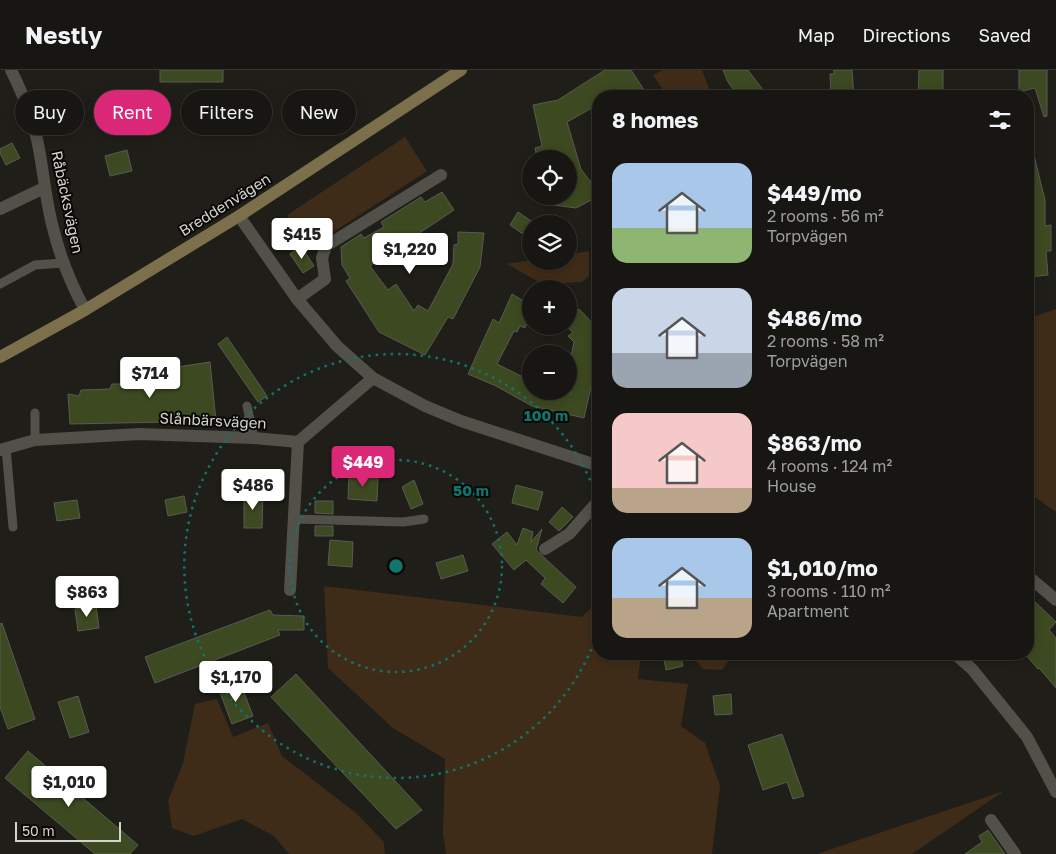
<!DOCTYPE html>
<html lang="en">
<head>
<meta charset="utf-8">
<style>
	body { margin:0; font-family:"Golos Text",sans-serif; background:#242320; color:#f1f3f6; height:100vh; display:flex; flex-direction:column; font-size:19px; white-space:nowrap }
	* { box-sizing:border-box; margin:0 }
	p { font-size:16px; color:#9e9f9f }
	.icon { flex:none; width:28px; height:28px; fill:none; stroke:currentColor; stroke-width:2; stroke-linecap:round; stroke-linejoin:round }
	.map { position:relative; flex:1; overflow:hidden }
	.sheet { position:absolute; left:592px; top:20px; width:442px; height:570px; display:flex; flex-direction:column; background:#171612; border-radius:20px; box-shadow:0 2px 12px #0003,0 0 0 1px #363532 }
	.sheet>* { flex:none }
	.guide { position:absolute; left:15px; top:20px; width:475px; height:45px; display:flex; gap:10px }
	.tools { position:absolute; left:522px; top:80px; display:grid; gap:10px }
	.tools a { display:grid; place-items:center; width:55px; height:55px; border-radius:50%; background:#171612; box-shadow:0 2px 12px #0003,0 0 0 1px #363532; font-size:25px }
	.scale { position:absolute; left:15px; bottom:12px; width:106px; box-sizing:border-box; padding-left:5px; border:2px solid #d4d4cf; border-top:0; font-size:14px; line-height:18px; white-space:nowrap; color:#d4d4cf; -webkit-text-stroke:4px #090806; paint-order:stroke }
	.price { position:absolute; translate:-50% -42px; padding:0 11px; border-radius:5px; background:#fff; color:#222; font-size:16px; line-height:32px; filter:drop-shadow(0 1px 2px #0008) }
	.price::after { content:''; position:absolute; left:50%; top:30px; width:15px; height:11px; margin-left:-8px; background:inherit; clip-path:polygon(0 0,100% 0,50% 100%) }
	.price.on { background:#db2777; color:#fff }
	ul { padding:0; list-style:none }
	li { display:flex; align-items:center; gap:15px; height:125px; padding:0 20px }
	li span { display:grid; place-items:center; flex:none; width:140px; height:100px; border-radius:15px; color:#555 }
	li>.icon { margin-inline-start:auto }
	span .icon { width:60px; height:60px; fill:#fffc; stroke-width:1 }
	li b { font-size:21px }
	h2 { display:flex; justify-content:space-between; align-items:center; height:60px; padding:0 20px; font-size:21px }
	.pill { padding:0 18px; border-radius:22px; background:#171612; box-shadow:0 2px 12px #0003,0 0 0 1px #363532; font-size:18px; line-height:45px }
	.pill.on { background:#db2777; color:#fff }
	header { display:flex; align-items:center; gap:30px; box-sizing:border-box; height:70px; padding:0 25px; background:#171612; border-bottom:1px solid #363532 }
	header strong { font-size:24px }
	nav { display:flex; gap:28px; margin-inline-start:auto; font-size:18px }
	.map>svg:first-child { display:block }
	.green { fill:#3f2c18 }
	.building { fill:#3d4920; stroke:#595b54 }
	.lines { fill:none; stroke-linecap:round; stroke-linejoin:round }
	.lane { stroke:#515149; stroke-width:9 }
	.street { stroke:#515149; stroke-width:12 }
	.secondary { stroke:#7c6f4b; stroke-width:12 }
	.ring { fill:none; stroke:#0f766e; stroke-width:2.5; stroke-dasharray:2.5 5 }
	.labels { text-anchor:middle; stroke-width:4; stroke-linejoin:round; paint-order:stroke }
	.street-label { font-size:15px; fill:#d4d4cf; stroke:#090806 }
	.centre { fill:#0f766e; stroke:#090806; stroke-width:2.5 }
	.ring-label { font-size:15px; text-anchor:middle; font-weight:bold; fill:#0f766e; stroke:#090806; stroke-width:4; stroke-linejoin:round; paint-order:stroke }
</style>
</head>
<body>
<header>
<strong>Nestly</strong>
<nav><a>Map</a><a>Directions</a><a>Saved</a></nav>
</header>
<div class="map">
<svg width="1056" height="784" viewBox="0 0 1056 784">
	<rect width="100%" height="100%" fill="#1f1e18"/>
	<path class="green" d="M663,0h39l10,26h-45l-14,-21z
		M405,67l22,34 -118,77 -22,-33z
		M589,181v25l-7,6 -40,2 -35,-20 24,-4 38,1v-7z
		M1056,239v203l-27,-19v-175z
		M324,516l258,31 17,-17v54h42l-3,25 50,5 -7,42 24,17 15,43 -8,68h-266l-3,-20 2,-75 -52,-31 -65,-60z
		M690,584h43l-11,16 -19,-1z
		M217,629l16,38 35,-14 14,33 74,57 28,29 1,12h-96l-15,-18 -32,-17 -48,17 -22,-8 -4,-27 15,-38 12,-59z
		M1004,721l-92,63h-95z"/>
	<path class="building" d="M160,0h63v12h-63z
		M605,0h26l17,26h-49v8l-32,18 14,47 18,24v3l-23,12 -37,-5v-7h30v-37h-32l-2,-11 7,-2 -9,-41 25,-5z
		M723,0h25l15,20 -8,6h-17l-10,-14z
		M834,0h18l2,26h-23l-1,-22h4z
		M919,0h24v26h-25z
		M1019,0h28v46l-3,1 -9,-29 -16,4z
		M12,73l8,15 -14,7 -6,-12v-4z
		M127,80l5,21 -22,5 -5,-20z
		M1029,81h4l12,49v26l6,-1v26h-5l2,24 -19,2z
		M442,122l12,18 -84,56 18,24 8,-6 18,27 4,-6 10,6 25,-47 1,-19 4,-1v-12l26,1 -4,34 -27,52 -5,-2 -23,38 -46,-23 -33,-51 4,-3 -8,-13 -1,-18 20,-13 3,4 20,-11 -3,-5 40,-25 4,5z
		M518,142l13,9v19l-21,-15z
		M301,176l13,20 -11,7 -13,-19z
		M512,224l18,11 -4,7 5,3 -6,13 -5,-2 -3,6 -3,-1 -17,33 34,17v10h29l10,3 6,-31 -6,-2 4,-19 -6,-6 5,-4 -4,-3v-24l11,5 19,20v22l-15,66 -52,-12 -36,-20 -28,-12 25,-55 6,4z
		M227,267l40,59 -9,6 -40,-58z
		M210,292l6,59 -146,3 -2,-30 11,2 2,-6 29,-1 2,-5h24l1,-11z
		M349,405l29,1 -1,25 -29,-2z
		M414,410l9,24 -12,5 -9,-22z
		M516,415l27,7 -5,18 -26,-7z
		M244,424l19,1 -1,33h-18z
		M184,426l3,16 -19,4 -3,-16z
		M77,430l3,18 -23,3 -3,-18z
		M315,431h18v13l-18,-1z
		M562,437l11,10 -14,14 -10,-9z
		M315,456h18v10h-18z
		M523,458l10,4 -2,10 11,-13 -6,21 40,37 -13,16 -22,-19 4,-6 -19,-18 -12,10 -22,-26 15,-12 10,13z
		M330,470l23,2 -1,25 -24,-2z
		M463,485l5,16 -27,8 -5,-16z
		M1029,526l27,26 -7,8 7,8v50l-17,-20 -1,1 -13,-15h4z
		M96,536l3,22 -21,3 -3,-22z
		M270,540l3,5 31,1v14h-26l2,5 -125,48 -10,-26z
		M2,553l33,96 -27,10 -8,-22v-83z
		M663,584h17l3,12 -17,4z
		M296,604l126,136 -26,19 -125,-132z
		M240,612l13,34 -21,8 -13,-34z
		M731,624l1,20 -17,1 -2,-19z
		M78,626l11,36 -19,6 -12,-36z
		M782,664l22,62 -11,3 -6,-17 -24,8 -15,-45z
		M28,681l110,94 -8,9h-35l-90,-76z
		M988,760l17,24h-40l17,-12 -3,-6z"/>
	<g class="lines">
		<path class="lane" d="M0,214l35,-19 28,-2
			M247,336l7,32
			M35,343v27
			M6,378l7,79
			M294,449l109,3 21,-3"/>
		<path class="street" d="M11,0c12,24 23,52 28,79 5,27 7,53 14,79 7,29 18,56 32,82
			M0,139l44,-21
			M239,146l58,83 40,47 36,32 52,28 36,15 138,45
			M297,229l28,-20 -3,-21 4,-12 115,-71
			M0,380l35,-10 104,-6 115,4 44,4 75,-64
			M545,479l24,-15 30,-34
			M1029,507l27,23
			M290,520l8,-148
			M955,584l17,15 55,68 29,55
			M991,750l24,34"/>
		<path class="secondary" d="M0,287l85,-47 154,-94 222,-146"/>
	</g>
	<g class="ring">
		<circle cx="396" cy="496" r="106"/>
		<path d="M599 558A212 212 0 1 1 599 434"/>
	</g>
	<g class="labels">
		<g class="street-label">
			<text transform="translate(67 132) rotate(78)" y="5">Råbäcksvägen</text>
			<text transform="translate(225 135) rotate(-32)" y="5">Breddenvägen</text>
			<text transform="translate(213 351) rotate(3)" y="5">Slånbärsvägen</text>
		</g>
	</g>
	<circle cx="396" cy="496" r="8" class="centre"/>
	<g class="ring-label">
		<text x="546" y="351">100 m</text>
		<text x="471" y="426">50 m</text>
	</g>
</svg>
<div class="tools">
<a><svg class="icon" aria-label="locate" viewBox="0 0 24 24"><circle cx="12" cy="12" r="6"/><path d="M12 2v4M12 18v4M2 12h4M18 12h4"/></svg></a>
<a><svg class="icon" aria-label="layers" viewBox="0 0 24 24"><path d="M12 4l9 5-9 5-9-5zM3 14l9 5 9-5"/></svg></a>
<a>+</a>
<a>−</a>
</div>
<div class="scale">50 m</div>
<b class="price" style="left:302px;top:190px">$415</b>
<b class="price" style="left:410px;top:205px">$1,220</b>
<b class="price" style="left:150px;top:329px">$714</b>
<b class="price on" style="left:363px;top:418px">$449</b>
<b class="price" style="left:253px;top:441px">$486</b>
<b class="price" style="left:87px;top:548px">$863</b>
<b class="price" style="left:236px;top:633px">$1,170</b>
<b class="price" style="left:69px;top:738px">$1,010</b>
<div class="guide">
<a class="pill">Buy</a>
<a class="pill on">Rent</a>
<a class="pill">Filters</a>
<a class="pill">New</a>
</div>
<section class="sheet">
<h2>8 homes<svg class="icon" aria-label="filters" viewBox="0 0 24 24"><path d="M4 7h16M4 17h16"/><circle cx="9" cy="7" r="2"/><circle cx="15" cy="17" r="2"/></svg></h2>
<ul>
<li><span style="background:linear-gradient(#a9c7e8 65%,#8fb573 0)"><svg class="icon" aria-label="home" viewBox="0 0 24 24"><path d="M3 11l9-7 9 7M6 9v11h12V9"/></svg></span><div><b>$449/mo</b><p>2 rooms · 56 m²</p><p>Torpvägen</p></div></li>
<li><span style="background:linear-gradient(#c9d6e8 65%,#9aa5b1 0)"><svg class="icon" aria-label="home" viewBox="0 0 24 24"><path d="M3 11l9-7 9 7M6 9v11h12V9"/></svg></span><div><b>$486/mo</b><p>2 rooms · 58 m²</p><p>Torpvägen</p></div></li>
<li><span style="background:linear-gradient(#f6c9c9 75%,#b9a48a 0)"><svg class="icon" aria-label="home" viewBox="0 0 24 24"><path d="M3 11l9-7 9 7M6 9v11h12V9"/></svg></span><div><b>$863/mo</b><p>4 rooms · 124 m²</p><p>House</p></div></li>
<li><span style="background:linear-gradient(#a9c7e8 60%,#b9a48a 0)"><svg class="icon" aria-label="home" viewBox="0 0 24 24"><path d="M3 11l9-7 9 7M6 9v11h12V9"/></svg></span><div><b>$1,010/mo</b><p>3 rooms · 110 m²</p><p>Apartment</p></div></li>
</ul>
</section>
</div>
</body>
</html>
